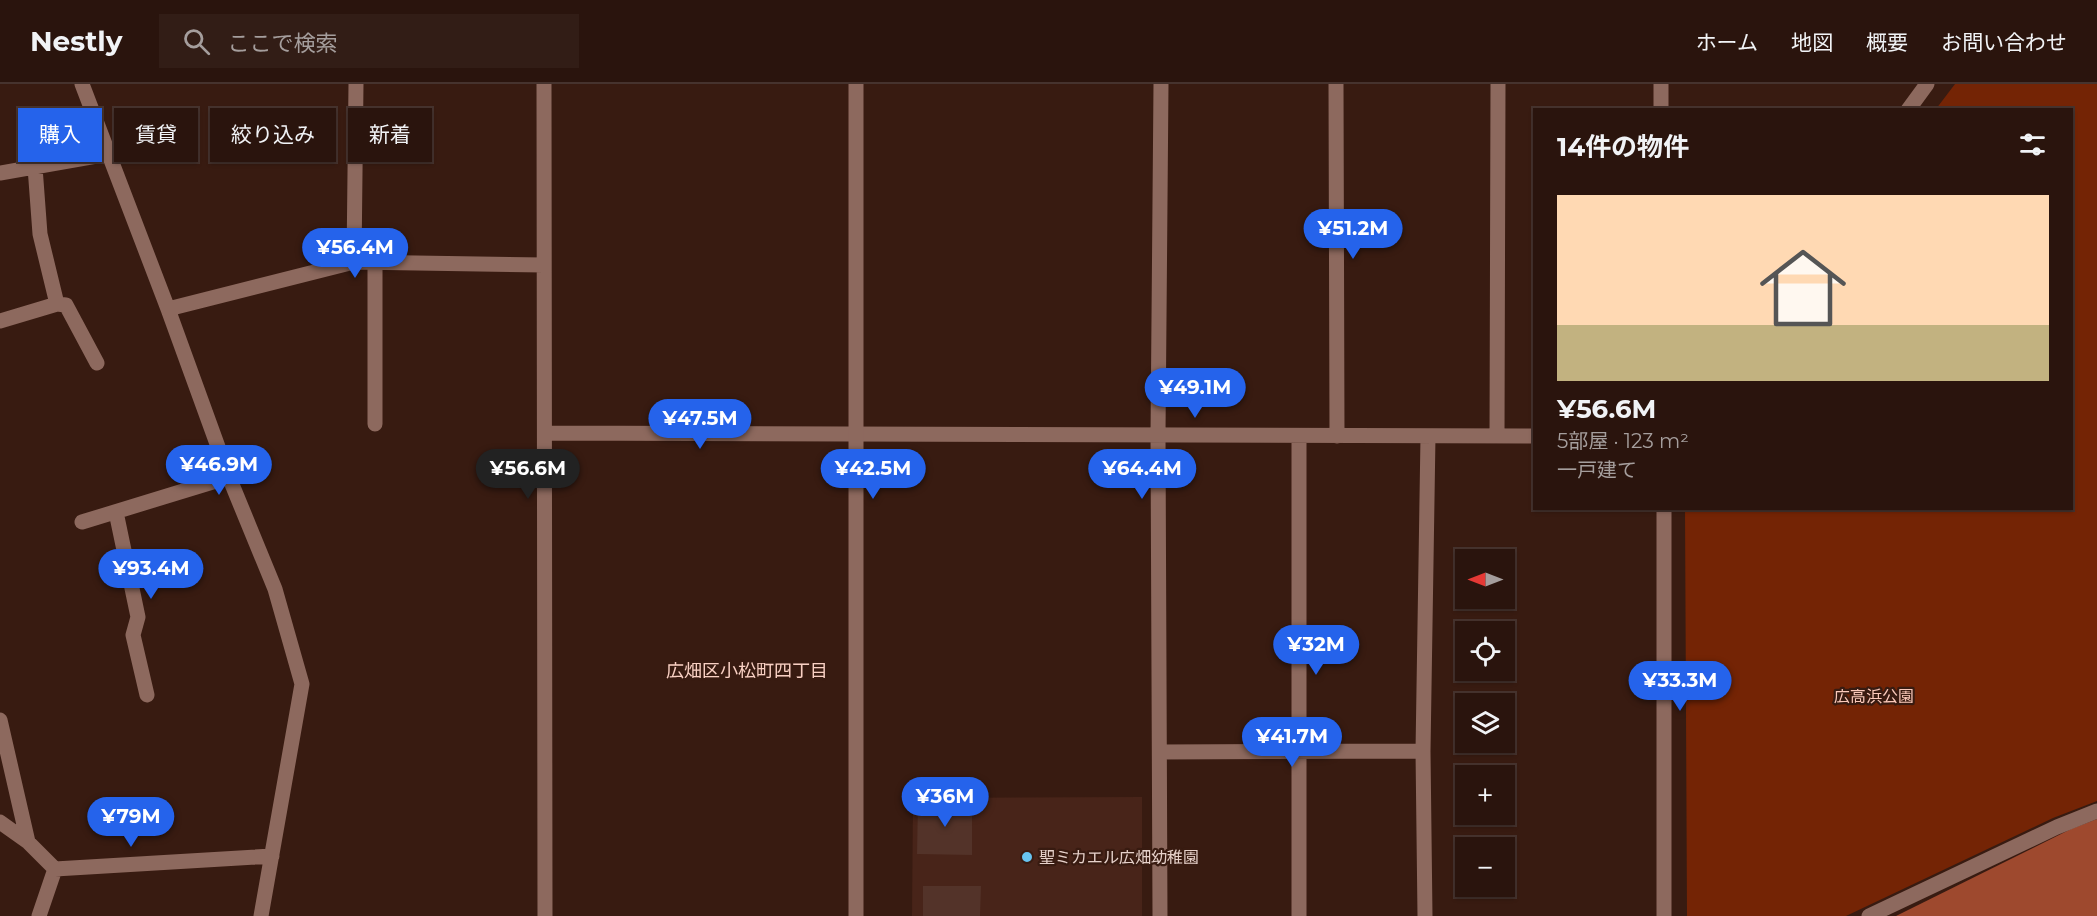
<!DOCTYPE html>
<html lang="ja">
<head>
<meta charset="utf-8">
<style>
	body { margin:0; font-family:Montserrat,"Noto Sans JP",sans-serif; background:#321d16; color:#f1f3f6; height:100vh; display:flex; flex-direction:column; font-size:22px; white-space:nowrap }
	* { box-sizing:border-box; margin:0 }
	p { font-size:20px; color:#a59e9d }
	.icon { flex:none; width:33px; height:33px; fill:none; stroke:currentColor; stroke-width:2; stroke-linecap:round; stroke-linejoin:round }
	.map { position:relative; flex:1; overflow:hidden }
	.details { position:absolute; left:1533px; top:24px; width:540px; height:402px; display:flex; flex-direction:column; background:#2a140d; border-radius:0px; box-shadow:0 2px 4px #0004,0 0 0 2px #46332e }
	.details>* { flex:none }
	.guide { position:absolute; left:18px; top:24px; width:570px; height:54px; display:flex; gap:12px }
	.needle { width:39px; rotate:270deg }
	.fabs { position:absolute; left:1455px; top:465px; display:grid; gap:12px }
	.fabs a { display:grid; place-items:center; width:60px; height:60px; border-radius:0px; background:#2a140d; box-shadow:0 2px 4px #0004,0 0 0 2px #46332e; font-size:30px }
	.price { position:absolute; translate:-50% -51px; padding:0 14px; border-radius:21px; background:#2563eb; color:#fff; font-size:20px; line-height:39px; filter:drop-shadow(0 2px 3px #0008) }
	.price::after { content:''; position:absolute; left:50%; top:36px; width:18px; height:14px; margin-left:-9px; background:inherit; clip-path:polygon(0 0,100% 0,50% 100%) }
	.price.selected { background:#222; color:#fff }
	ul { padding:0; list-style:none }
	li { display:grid; align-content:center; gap:12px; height:318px; padding:0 24px }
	li span { display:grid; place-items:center; height:186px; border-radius:0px; color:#555 }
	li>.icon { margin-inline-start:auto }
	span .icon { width:108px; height:108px; fill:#fffc; stroke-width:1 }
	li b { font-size:26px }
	h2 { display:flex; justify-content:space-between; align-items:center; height:72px; padding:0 24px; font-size:26px }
	.pill { padding:0 21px; border-radius:0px; background:#2a140d; box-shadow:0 2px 4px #0004,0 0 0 2px #46332e; font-size:21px; line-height:54px }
	.pill.selected { background:#2563eb; color:#fff }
	header { display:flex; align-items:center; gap:36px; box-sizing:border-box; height:84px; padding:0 30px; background:#2a140d; border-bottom:2px solid #46332e }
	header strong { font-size:28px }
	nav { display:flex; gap:33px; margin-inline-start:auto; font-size:21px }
	.search { width:420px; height:54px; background:#321d16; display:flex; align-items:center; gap:15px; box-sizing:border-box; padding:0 21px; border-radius:0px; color:#a59e9d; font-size:22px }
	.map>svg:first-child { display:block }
	.built { fill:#482419 }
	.green { fill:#742405 }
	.water { fill:#9e492e }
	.building { fill:#533329 }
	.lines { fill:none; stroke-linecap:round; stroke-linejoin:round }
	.minor { stroke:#8d695e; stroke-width:15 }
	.tertiary { stroke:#8d695e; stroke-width:15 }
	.poi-dot { fill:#68c4f0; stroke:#381b11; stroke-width:2 }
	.labels { text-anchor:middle; stroke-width:4.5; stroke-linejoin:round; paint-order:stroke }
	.park-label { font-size:16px; fill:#fbc9ba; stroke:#381b11 }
	.poi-label { font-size:16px; fill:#e6d1ca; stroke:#381b11; text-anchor:start }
	.neighbourhood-label { font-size:18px; fill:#f9d0c3; stroke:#381b11 }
</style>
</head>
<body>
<header>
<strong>Nestly</strong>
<div class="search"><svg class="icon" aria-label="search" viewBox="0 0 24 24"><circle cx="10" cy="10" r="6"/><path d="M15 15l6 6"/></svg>ここで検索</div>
<nav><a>ホーム</a><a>地図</a><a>概要</a><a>お問い合わせ</a></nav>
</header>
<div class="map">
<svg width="2097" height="832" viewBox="0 0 2097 832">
	<rect width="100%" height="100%" fill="#381b11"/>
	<path class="built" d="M1142,713v119h-230l1,-118z"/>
	<path class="green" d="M1955,0h142v717l-44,17 -207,98h-159l-2,-407 387,-1v-398l-136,-1z"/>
	<path class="water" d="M2097,735v97h-201l175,-87z"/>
	<path class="building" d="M918,718h54v53l-55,-1z
		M923,802h58l-1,30h-57z"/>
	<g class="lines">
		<path class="minor" d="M82,0l86,225 61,168 46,112 27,95 -41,232
			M544,0l1,832
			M1336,0l1,352
			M1661,0v26
			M1908,26l19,-26
			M35,83l5,67 17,70 9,1 31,58
			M0,89l108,-19
			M354,178l2,-178
			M168,225l186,-47 190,3
			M0,237l57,-17
			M375,340v-162
			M545,349l989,3
			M1299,352v480
			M1497,352l1,-352
			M1664,424v408
			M116,428l22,105 -5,18 14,60
			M82,438l147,-45
			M0,636l28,122
			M1160,668l263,-1
			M0,738l28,20 27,27 217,-13
			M39,832l16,-47
			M1160,832l-2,-481 3,-351
			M1425,832l-2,-165 5,-315
			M1869,832l188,-89 40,-16"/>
		<path class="tertiary" d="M856,832v-832"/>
	</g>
	<circle class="poi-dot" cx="1027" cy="773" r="6"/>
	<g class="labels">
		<g class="park-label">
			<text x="1874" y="618">広高浜公園</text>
		</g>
		<g class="poi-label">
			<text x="1039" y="779">聖ミカエル広畑幼稚園</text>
		</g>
		<g class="neighbourhood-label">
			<text x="747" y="593">広畑区小松町四丁目</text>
		</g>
	</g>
</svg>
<div class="fabs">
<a><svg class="needle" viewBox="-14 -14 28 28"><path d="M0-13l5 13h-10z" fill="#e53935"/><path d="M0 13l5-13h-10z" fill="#a59e9d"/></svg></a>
<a><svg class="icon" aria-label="locate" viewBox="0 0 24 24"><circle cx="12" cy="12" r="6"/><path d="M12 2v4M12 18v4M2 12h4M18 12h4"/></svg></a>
<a><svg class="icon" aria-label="layers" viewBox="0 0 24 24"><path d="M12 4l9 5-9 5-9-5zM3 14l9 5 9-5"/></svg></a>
<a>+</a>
<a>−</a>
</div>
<b class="price" style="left:1353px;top:176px">¥51.2M</b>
<b class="price" style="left:355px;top:195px">¥56.4M</b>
<b class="price" style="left:1195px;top:335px">¥49.1M</b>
<b class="price" style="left:700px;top:366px">¥47.5M</b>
<b class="price" style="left:219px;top:412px">¥46.9M</b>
<b class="price selected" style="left:528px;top:416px">¥56.6M</b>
<b class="price" style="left:873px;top:416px">¥42.5M</b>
<b class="price" style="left:1142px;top:416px">¥64.4M</b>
<b class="price" style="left:151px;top:516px">¥93.4M</b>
<b class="price" style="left:1316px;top:592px">¥32M</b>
<b class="price" style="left:1680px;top:628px">¥33.3M</b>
<b class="price" style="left:1292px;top:684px">¥41.7M</b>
<b class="price" style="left:945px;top:744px">¥36M</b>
<b class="price" style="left:131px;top:764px">¥79M</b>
<div class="guide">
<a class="pill selected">購入</a>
<a class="pill">賃貸</a>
<a class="pill">絞り込み</a>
<a class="pill">新着</a>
</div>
<section class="details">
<h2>14件の物件<svg class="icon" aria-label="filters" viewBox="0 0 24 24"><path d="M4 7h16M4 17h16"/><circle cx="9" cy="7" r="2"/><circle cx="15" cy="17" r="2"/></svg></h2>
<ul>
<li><span style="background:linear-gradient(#ffd9b3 70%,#c2b280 0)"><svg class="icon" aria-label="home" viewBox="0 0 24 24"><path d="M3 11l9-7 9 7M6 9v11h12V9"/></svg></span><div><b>¥56.6M</b><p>5部屋 · 123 m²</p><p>一戸建て</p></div></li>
</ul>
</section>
</div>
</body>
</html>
